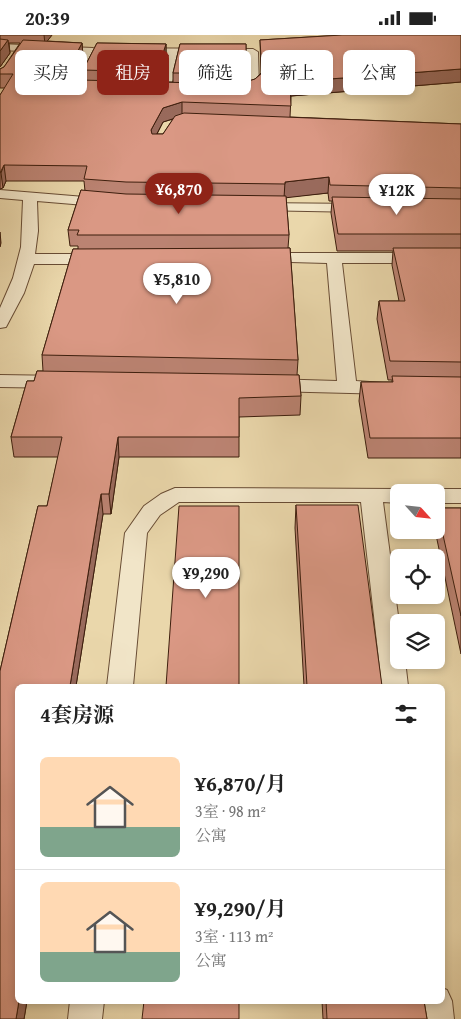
<!DOCTYPE html>
<html lang="zh">
<head>
<meta charset="utf-8">
<style>
	body { margin:0; font-family:"Gentium Book Plus","Noto Serif SC",serif; background:#f2f2f2; color:#222; height:100vh; display:flex; flex-direction:column; font-size:19px; white-space:nowrap }
	* { box-sizing:border-box; margin:0 }
	p { font-size:16px; color:#767676 }
	.icon { flex:none; width:28px; height:28px; fill:none; stroke:currentColor; stroke-width:2; stroke-linecap:round; stroke-linejoin:round }
	.map { position:relative; flex:1; overflow:hidden }
	.panel { position:absolute; left:15px; top:649px; width:430px; height:320px; display:flex; flex-direction:column; background:#fff; border-radius:8px; box-shadow:0 2px 8px #0003 }
	.panel>* { flex:none }
	.top-card { position:absolute; left:15px; top:15px; width:431px; height:45px; display:flex; gap:10px }
	.needle { width:32px; rotate:117deg }
	.fabs { position:absolute; left:390px; top:449px; display:grid; gap:10px }
	.fabs a { display:grid; place-items:center; width:55px; height:55px; border-radius:8px; background:#fff; box-shadow:0 2px 8px #0003; font-size:25px }
	.price { position:absolute; translate:-50% -42px; padding:0 11px; border-radius:18px; background:#fff; color:#222; font-size:16px; line-height:32px; filter:drop-shadow(0 1px 2px #0008) }
	.price::after { content:''; position:absolute; left:50%; top:30px; width:15px; height:11px; margin-left:-8px; background:inherit; clip-path:polygon(0 0,100% 0,50% 100%) }
	.price.on { background:#8f2418; color:#fff }
	ul { padding:0; list-style:none }
	li { display:flex; align-items:center; gap:15px; height:125px; padding:0 25px }
	li+li { border-top:1px solid #e0e0e0 }
	li span { display:grid; place-items:center; flex:none; width:140px; height:100px; border-radius:8px; color:#555 }
	li>.icon { margin-inline-start:auto }
	span .icon { width:60px; height:60px; fill:#fffc; stroke-width:1 }
	li b { font-size:21px }
	h2 { display:flex; justify-content:space-between; align-items:center; height:60px; padding:0 25px; font-size:21px }
	.tag { padding:0 18px; border-radius:8px; background:#fff; box-shadow:0 2px 8px #0003; font-size:18px; line-height:45px }
	.tag.on { background:#8f2418; color:#fff }
	.status { display:flex; justify-content:space-between; align-items:center; height:35px; padding:0 25px; background:#fff; direction:ltr }
	.status svg { height:14px; fill:currentColor }
	.map>svg:first-child { display:block }
	.lines { fill:none; stroke-linecap:round; stroke-linejoin:round }
	.service-casing { stroke:#684c34; stroke-width:2 }
	.service { fill:#f1e5c8; fill-rule:evenodd }
	.wall { fill:#bb8372; stroke:#3d1e0d; fill-rule:evenodd }
	.shaded-wall { fill:#996a5c; stroke:#3d1e0d }
	.building { fill:#da9884; stroke:#3d1e0d }
</style>
</head>
<body>
<div class="status"><b>20:39</b><svg viewBox="0 0 49 12"><path d="M0 12V9h3v3zM5 12V6h3v6zM10 12V3h3v9zM15 12V0h3v12zM26 1h20v11H26zM47 4h2v5h-2z"/></svg></div>
<div class="map">
<svg width="461" height="984" viewBox="0 0 461 984">
	<rect width="100%" height="100%" fill="#ead7ab"/>
	<filter id="stains"><feTurbulence type="fractalNoise" baseFrequency=".004" numOctaves="4"/><feColorMatrix values="0 0 0 0 .2 0 0 0 0 .09 0 0 0 0 .02 0 0 0 .5 -.17"/></filter>
	<radialGradient id="worn" r=".72"><stop offset=".6" stop-color="#630" stop-opacity="0"/><stop offset="1" stop-color="#630" stop-opacity=".3"/></radialGradient>
	<g class="lines">
		<defs>
			<path id="service" d="M0,9l93,4 160,1 5,3 1,35c-8,8 -25,12 -34,5l2,-2 20,-5 1,-30h-69l-9,36 -6,3 -6,-3 11,-36 -72,-1 -15,30 21,4 2,2c-9,8 -28,3 -35,-5l16,-31 -86,-4z
				M0,155l109,9 5,1 2,3 -2,3 -5,1 -72,-6 1,30 -3,23h65l6,2 2,3 -2,3 -6,2h-66l-10,29 -18,34 -6,1v-20l13,-30 8,-31 2,-47 -23,-2z
				M256,168l105,1 5,1 2,3 -2,3 -5,1 -110,-2 -2,-3 2,-3z
				M260,218h201v10h-119l14,118 41,3 3,4 -3,4 -7,2 -120,-3 -7,-2 -2,-4 2,-4 7,-2 67,2 -10,-118 -73,-2 -2,-3 2,-3z
				M0,340l63,1 7,2 2,4 -2,4 -7,2 -63,-1z
				M175,453l224,1 8,2 -8,2v10l-16,-1 16,121v37h6l3,26h-26l-21,-184h-182l-19,13 -13,18 -14,153h-26l18,-153 19,-27 17,-12z
				M436,454h25v14h-25v-10h-8z
				M442,953l5,2 5,11 2,18h-34l-2,-18h24z
				M70,966h34l-2,18h-34z"/>
		</defs>
		<use href="#service" class="service-casing"/>
		<use href="#service" class="service"/>
	</g>
	<path class="wall" d="M0,0h52l-5,6 35,2 1,13 -10,21 2,2 5,1h4l-1,-10 14,-27 69,1v13l-7,25h14v-9l7,-29h66v38l9,-3 6,-6 -1,-33 82,-5h119v47l-170,14 -1,21 171,7v334h-93l-9,-57 2,-19h31v-2h-4l-11,-61 2,-18h20l-7,-36 1,-14h-56l-6,-38 1,-12h-3l-1,-8 -42,4 3,38 -1,13h2l8,112 -1,15h2l2,21 -1,19 -61,2v40h-120l-8,57h-8l-27,172h-58v315h9l-3,18h-24v-348l38,-165h9l11,-49h-44l-3,-20 16,-56h7l3,-10h6l-1,-16 31,-106h5v-3h-8l-2,-16 13,-40 4,1 -1,-10h-78l-3,7 -3,1v-94l5,-7h-5v-19l4,-2 16,-24h-11l1,10 -10,14zM173,84l-10,15h-6l6,-12z
		M296,470l86,181h-78l-9,-158z
		M437,473h24v146l-26,-124h1v-15z
		M322,966h102l3,18h-104z"/>
	<path class="shaded-wall" d="M44,0h8l-7,9z
		M8,5l2,13 -10,14v-16z
		M82,8l1,13 -15,29 -1,-13z
		M166,9v13l-8,28 -1,-13z
		M246,34v14l-7,3v-13z
		M461,34v13l-171,14v-14z
		M182,67v14l-19,6 -12,23v-15l12,-22z
		M4,130l2,16 -3,7 -2,-15z
		M329,142l-1,16 -44,5 1,-16z
		M0,197l1,11 -1,4z
		M118,402l1,20 -8,57 -2,-20z
		M101,459l2,20 -27,172h-6z
		M19,966h8l-3,18h-8z"/>
	<path class="building" d="M342,0h119v34l-171,13 1,24 -109,-4 -19,6 -12,22 1,4h11l12,-18 9,-3 277,11v64l-131,-3 -1,-8 -44,5v2l-159,-2 -42,-3 3,-13 -83,-1 -4,8v-78l13,-21h-13v-5l4,-2 19,-27 59,3 -15,29 8,7 5,1 159,4 16,-5 7,-6 -2,-33z
		M0,4l8,1 -8,11z
		M97,8l69,1 -9,28 -74,-2z
		M180,9h66v25l-7,4h-66z
		M81,155l45,4 160,2 3,39h-212l2,-5h-11z
		M332,162l129,2v35h-123z
		M290,213l8,112 -256,-5 31,-106z
		M393,213h68v114l-71,-1 -11,-60h26z
		M37,336l262,4 2,21 -62,2v39h-121l-9,57h-8l-31,192h-52v315h1l-3,18h-16v-348l38,-165h9l15,-69h-51l16,-56h7z
		M392,341l69,1v61h-91l-9,-56h32z
		M296,470h62l24,181h-75z
		M179,471h60v180h-73z
		M437,473h24v108z
		M144,966h95v18h-97z
		M326,966h98l3,18h-100z"/>
	<rect width="100%" height="100%" filter="url(#stains)"/>
	<rect width="100%" height="100%" fill="url(#worn)"/>
</svg>
<div class="fabs">
<a><svg class="needle" viewBox="-14 -14 28 28"><path d="M0-13l5 13h-10z" fill="#e53935"/><path d="M0 13l5-13h-10z" fill="#767676"/></svg></a>
<a><svg class="icon" aria-label="locate" viewBox="0 0 24 24"><circle cx="12" cy="12" r="6"/><path d="M12 2v4M12 18v4M2 12h4M18 12h4"/></svg></a>
<a><svg class="icon" aria-label="layers" viewBox="0 0 24 24"><path d="M12 4l9 5-9 5-9-5zM3 14l9 5 9-5"/></svg></a>
</div>
<b class="price on" style="left:179px;top:180px">¥6,870</b>
<b class="price" style="left:397px;top:181px">¥12K</b>
<b class="price" style="left:177px;top:270px">¥5,810</b>
<b class="price" style="left:206px;top:564px">¥9,290</b>
<div class="top-card">
<a class="tag">买房</a>
<a class="tag on">租房</a>
<a class="tag">筛选</a>
<a class="tag">新上</a>
<a class="tag">公寓</a>
</div>
<section class="panel">
<h2>4套房源<svg class="icon" aria-label="filters" viewBox="0 0 24 24"><path d="M4 7h16M4 17h16"/><circle cx="9" cy="7" r="2"/><circle cx="15" cy="17" r="2"/></svg></h2>
<ul>
<li><span style="background:linear-gradient(#ffd9b3 70%,#7fa58c 0)"><svg class="icon" aria-label="home" viewBox="0 0 24 24"><path d="M3 11l9-7 9 7M6 9v11h12V9"/></svg></span><div><b>¥6,870/月</b><p>3室 · 98 m²</p><p>公寓</p></div></li>
<li><span style="background:linear-gradient(#ffd9b3 70%,#7fa58c 0)"><svg class="icon" aria-label="home" viewBox="0 0 24 24"><path d="M3 11l9-7 9 7M6 9v11h12V9"/></svg></span><div><b>¥9,290/月</b><p>3室 · 113 m²</p><p>公寓</p></div></li>
</ul>
</section>
</div>
</body>
</html>
